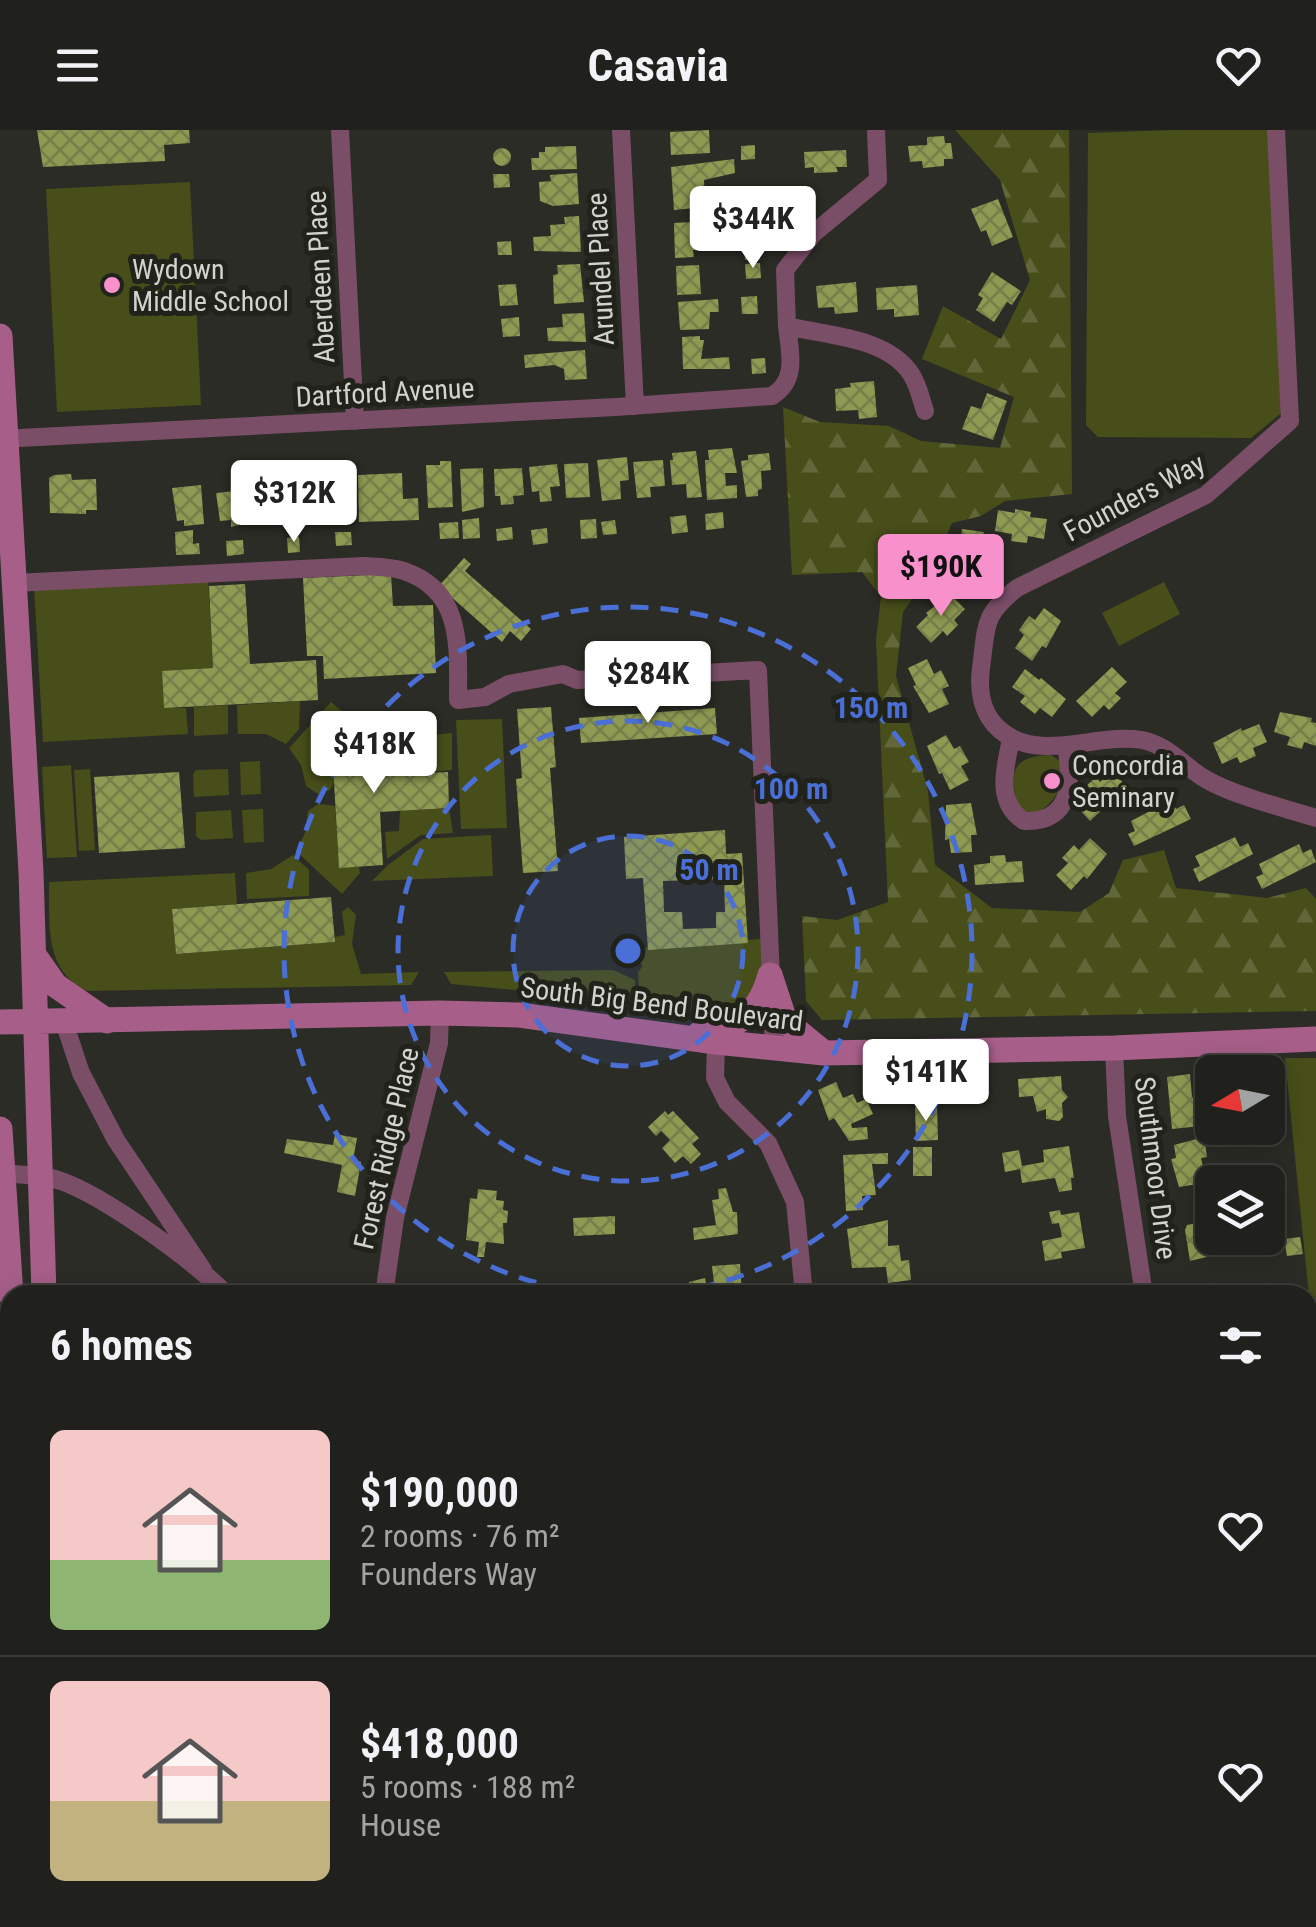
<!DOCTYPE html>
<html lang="en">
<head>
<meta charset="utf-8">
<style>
	body { margin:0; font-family:"Roboto Condensed",sans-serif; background:#282925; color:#f1f3f6; height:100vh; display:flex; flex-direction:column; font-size:38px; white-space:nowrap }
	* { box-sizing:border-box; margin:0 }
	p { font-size:32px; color:#a2a3a3 }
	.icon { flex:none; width:55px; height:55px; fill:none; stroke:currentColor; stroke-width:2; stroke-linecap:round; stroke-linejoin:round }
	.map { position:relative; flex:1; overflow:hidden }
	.details { position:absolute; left:0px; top:1155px; width:1318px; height:642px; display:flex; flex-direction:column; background:#20211c; border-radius:30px 30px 0 0; box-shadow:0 5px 25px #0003,0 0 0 2px #3d3e3b }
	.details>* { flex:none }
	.needle { width:65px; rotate:260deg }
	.tools { position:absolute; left:1195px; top:925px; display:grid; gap:20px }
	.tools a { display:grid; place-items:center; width:90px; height:90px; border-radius:15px; background:#20211c; box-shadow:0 5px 25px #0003,0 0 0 2px #3d3e3b; font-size:50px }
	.price { position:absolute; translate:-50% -85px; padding:0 22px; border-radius:10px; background:#fff; color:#222; font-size:32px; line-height:65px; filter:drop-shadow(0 2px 5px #0008) }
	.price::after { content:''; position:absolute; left:50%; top:60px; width:30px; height:22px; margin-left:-15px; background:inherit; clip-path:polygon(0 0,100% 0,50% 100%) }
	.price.current { background:#f890cc; color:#111 }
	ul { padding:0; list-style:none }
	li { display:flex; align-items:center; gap:30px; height:250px; padding:0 50px }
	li+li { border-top:2px solid #3d3e3b }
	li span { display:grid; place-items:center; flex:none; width:280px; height:200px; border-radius:15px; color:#555 }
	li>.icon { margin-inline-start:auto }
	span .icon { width:120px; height:120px; fill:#fffc; stroke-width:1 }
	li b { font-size:42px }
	h2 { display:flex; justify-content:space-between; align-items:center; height:120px; padding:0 50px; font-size:42px }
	header { display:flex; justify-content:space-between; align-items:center; height:130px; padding:0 50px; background:#20211c; font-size:45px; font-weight:700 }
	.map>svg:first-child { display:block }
	.green { fill:#474e19 }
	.forest { fill:url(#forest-firs) }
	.building { fill:url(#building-cross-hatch); fill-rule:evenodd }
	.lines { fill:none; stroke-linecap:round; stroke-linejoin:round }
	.street { stroke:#7b4e68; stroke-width:18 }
	.secondary { stroke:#a75f89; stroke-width:25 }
	.ring { fill:none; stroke:#4a6fd6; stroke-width:5; stroke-dasharray:18 12 }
	.poi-dot { fill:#f890cc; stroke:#21231b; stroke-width:4 }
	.labels { text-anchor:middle; stroke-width:10; stroke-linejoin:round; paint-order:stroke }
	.poi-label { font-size:28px; fill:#d2d3cf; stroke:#21231b; text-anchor:start }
	.street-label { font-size:28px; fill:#d2d3cf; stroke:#21231b }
	.centre { fill:#4a6fd6; stroke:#21231b; stroke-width:5 }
	.ring-label { font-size:30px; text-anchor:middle; font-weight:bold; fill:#4a6fd6; stroke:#21231b; stroke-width:10; stroke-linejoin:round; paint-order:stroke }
</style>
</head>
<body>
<header><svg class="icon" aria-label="menu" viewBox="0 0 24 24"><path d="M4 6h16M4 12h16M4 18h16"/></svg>Casavia<svg class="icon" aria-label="heart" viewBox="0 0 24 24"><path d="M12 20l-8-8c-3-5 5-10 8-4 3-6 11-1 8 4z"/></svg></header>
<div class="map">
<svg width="1316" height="1797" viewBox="0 0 1316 1797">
	<defs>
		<pattern id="forest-firs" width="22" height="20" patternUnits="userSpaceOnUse" patternTransform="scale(2.5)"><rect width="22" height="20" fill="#474e19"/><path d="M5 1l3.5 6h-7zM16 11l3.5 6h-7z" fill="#616739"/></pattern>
		<pattern id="building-cross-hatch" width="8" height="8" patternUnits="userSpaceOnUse" patternTransform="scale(2.5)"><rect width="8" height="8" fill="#8e9951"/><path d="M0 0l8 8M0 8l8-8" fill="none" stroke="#767e4b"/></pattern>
	</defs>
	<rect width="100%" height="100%" fill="#2b2c25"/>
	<path class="green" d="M1173,0h99l13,280 -34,28 -153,-1 -12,-12 2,-292z
		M190,52l11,223 -144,7 -11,-223z
		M208,448l5,90 -51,4 2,36h22l2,26 -145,8 -9,-156z
		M1164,452l16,32 -61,32 -17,-33z
		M300,571l-1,28 -13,15 -20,-10h-28l-1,-29z
		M331,572l13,11 2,17 -15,1 3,52 -4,7 -12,4 -12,-8 -5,-21 -12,-17z
		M228,575v29l-34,2v-29z
		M502,589l5,109 -46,1 -5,-109z
		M452,603v37l-54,5v-7l-14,2 8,-23 21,-3 8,-8z
		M1051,625l8,5c7,24 -2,41 -23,54l-17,-4c-10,-35 -10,-54 32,-55z
		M260,631l1,33 -20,1 -1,-33z
		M71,635l6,92 -30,1 -5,-91z
		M90,639l5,81 -16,1 -5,-81z
		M228,639l1,26 -35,2 -1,-23 3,-4z
		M318,674l17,2 4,61h20l1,6 -18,21 -46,-43 9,-18 3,-22z
		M449,678l4,25 -32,2 -34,24 -2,-27 14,-1 1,-20z
		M263,679l1,33 -20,1 -2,-33z
		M231,680l2,28 -32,2 -5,-4v-24z
		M491,705l2,41 -121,5 16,-16 35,-26z
		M293,725l16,15v26l-62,3 -1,-26 25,-4z
		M235,743l2,31 -65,5 4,45 158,-12 1,-5 10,-2 -3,-23 6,-5 8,8 -4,29 9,30 58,-2 -8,13 -324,6c-44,-21 -37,-67 -38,-109z
		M761,809l4,84 -125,-20 -2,-31 4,-5 -4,-19z
		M613,840l22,10v21l-184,-17 -7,-12z
		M1285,928h31v308z"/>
	<path class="forest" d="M955,0h114l3,364 -67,7 -24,15 -29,7 -22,50 -27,39 -7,64 32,115 7,74 57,43 88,4 29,-19 14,-33 41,-10 12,38 91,10 39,-10 10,11v112l-494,9 -16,-19 -4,-85 35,4 51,-18 -12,-262 5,-43 -19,-25 -70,3 -9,-168 37,15 69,4 32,15 79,7 14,-51 -92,-38 21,-53 58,33 29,-59 -30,-100z"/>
	<path class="building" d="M37,0h152l1,13 -26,2 1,16 -122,6z
		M709,0l1,23 -39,2 -1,-23z
		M944,6l1,7h6l2,16h-9v7l-21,2 -1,-7 -12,1 -2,-16 19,-1v-8z
		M755,15v14l-14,1v-14z
		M576,16l1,23 -45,1 -1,-12h8v-6h6v-5z
		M493 27a9 9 0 1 1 18 0a9 9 0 1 1-18 0Z
		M846,20l1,17h-11l2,5 -24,1v-6l-9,1 -1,-16z
		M734,29l1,14 -31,7 1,27 -31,3 -3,-43z
		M577,43l2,31 -26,2 -13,-5 -1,-19 12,-1 -1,-6z
		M493,44h16l1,13 -16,1z
		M753,57l1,21 -17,1 -2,-21z
		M998,69l15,38 -21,9 -6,-16 -5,2 -10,-23z
		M579,86l2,36 -47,-1 -1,-14 18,-1 -1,-11 15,-1 -1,-7z
		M692,92v4l13,-1 2,24 -14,1 1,7 -19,1 -1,-35z
		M511,111l1,14h-14l-1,-13z
		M760,115v14l-15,1 -1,-14z
		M760,133l1,15 -15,1 -1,-15z
		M580,134l4,38 -30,2 -1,-29 5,-1 -1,-9z
		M699,135l2,29 -24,1 -1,-29z
		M992,142l29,19 -9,14 -5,-3 -13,20 -18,-12 7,-12 -5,-3z
		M856,152l2,30 -23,2 -1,-7 -16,1 -2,-22z
		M516,154l2,21 -18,1 -2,-21z
		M917,155l2,30 -25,2v-8l-17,1 -1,-22z
		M757,166l1,18h-16l-1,-17z
		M718,169l1,13h-9l-1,17 -29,1 -2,-28z
		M584,183l2,29 -38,-1 -1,-13 16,-1 -1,-13z
		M519,187l1,19 -17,1 -2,-18z
		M700,206v4h4l-3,19 28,-2 1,12h-47l-1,-32z
		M585,220l2,29 -22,1 -1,-11 -10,-4 -29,3 -1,-13z
		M765,228l1,15 -14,1 -1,-15z
		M874,251l3,36 -18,2 -1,-9 -22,1 -1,-22 16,-2 -1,-4z
		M987,263l20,8 -14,39 -31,-11 9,-23 10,3z
		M732,318l5,25h-12l1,13 11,-1v13l-30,2 -2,-40h4l-1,-10z
		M696,321l6,46 -15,1 -1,-14 -14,1 -2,-25h3l-1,-7z
		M769,323l2,17 -10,1 1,18 -4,1v6l-12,1 -5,-36 7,-1v-5z
		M627,327l2,23 -9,1 1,18 -19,2 -5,-41z
		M663,330l2,26 -15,1 1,10 -14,1 -4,-36z
		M440,331h11l2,46 -25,1 -2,-43h14z
		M588,333l2,34 -24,1 -2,-34z
		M557,334l3,22 -10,1 2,14 -12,1 -1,-11 -7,1 -3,-25z
		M483,338l1,39 -22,5 -2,-43z
		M522,338l2,27 -11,1 1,8 -13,1 -1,-9h-5l-1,-27z
		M402,343l1,26 15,-1 1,22 -60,2 -1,-47z
		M71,344l1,6 24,-1 1,31h-11v4l-36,-1 -1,-35 5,-3z
		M350,349l2,23h-4v4l-21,1v-4h-4l-1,-22z
		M310,351l1,22h-5l1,9 -17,-2v-7h-4l-1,-20z
		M276,352v39h-11l-1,-15 -14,1 -2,-23z
		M201,355l3,39 -20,2v-6l-7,1 -5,-33z
		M244,360l3,33 -16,4v-7l-11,1 -4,-28z
		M1015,379l16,3 -1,5 17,2 -3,20 -16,-3 -1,7 -16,-2 1,-7 -17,-3 3,-21 17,3z
		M723,382l1,16 -18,2 -1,-16z
		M686,385l2,17 -16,2 -2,-17z
		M479,388l1,20 -17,1 -1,-19z
		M596,389l1,19 -16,1 -1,-19z
		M615,390l2,14 -14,1 -2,-13z
		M458,392l1,16 -19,1 -1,-16z
		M512,397l1,12 -16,2 -1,-12z
		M547,398l1,15 -15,2 -2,-15z
		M962,399l22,3 -2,17h7l-2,17 -6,-1 -2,17 -23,-3 1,-33 3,1z
		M193,400v14l6,-1 1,11 -24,1 -1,-23z
		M335,402h16l1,13 -16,1z
		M299,407l1,15 -12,1 -1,-15z
		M243,410l1,14 -17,2 -1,-15z
		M464,428l7,6 -6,7 66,58 -10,12 -11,-10 -8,11 -63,-56z
		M391,444l2,32 40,-1 3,68 -112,6 -1,-23h-16l-4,-78z
		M245,454l5,80 66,-4 2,40 -154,8 -2,-37 51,-3 -4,-82z
		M950,464l15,15 -11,11 4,5 -11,11 -4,-5 -12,12 -15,-16 12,-12 -2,-2z
		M1044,478l17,13 -15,27 -4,-2 -10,15 -17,-13 9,-13 -5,-5 10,-14 6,4z
		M927,529l7,15 7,-4 8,16 -7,3 7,15 -20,9 -16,-27 3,-1 -8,-17z
		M1112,537l15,15 -12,11 6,5 -12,12 -5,-5 -12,12 -16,-16z
		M1025,539l14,11 2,-2 25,21 -14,18 -12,-9 -5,6 -15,-12 5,-6 -13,-9z
		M551,577l5,60 -6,1 8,103 -35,2 -7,-94 6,-1 -5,-69z
		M715,578l2,26 -136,9 -2,-25z
		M1280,582l32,6 -1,4 5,1v23l-12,-4 -2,7 -15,-4 3,-8 -16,-5z
		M1259,594l8,18 -14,6 3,8 -16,7 -3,-6 -15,7 -9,-21 28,-15 1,3z
		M375,598l3,47 70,-3 1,36 -69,4 3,53 -44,3 -8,-137z
		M946,605l8,14 6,-3 9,16 -8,4 8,14 -19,10 -8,-17 -3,1 -12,-28z
		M1112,641l15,16 -21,24 -2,-3 -14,13 -14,-15 12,-11 -5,-6 13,-12 4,5z
		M179,642l6,76 -86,5 -5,-76z
		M1171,670l5,9 8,-4 7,14 -57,27 -6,-12 7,-3 -4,-10z
		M971,673l6,32h-6l1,17 -21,1 -2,-14 -4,1 1,-35z
		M725,700l1,24 16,-1 6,90 -100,7 -5,-72 -17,1 -2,-42zM724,749l1,33h-9v16l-33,1 -1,-17h-18l-1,-31z
		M1235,707l5,10 8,-4 5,11 -54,28 -6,-13 7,-3 -5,-10z
		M1090,708l17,16 -20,25 -3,-3 -13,14 -15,-15 12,-12 -6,-5 12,-13 5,5z
		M1299,714l4,9 8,-4 5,13 -54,27 -6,-12 7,-3 -4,-10z
		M1005,725l1,7 16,-1 2,21 -49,3 -1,-20 16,-2v-7z
		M331,767l4,45 -159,12 -4,-45z
		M1212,942v16l-13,1 -2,-15z
		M1190,944l2,23h7l2,29 -29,3 -5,-52z
		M1061,946l1,14 6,7 -6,6 1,14 -4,4 -13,-2v-10l-9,3 -4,-16 -14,1 -1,-18z
		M836,952l7,16 10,-4 4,9 9,-4 7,15 -22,10 1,4 15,-1 1,12 -19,2 -15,-23 -5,3 -11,-31z
		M937,976l1,34 -22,1 -1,-34z
		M665,981l3,4 5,-4 26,27 -7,6 9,10 -10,10 -8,-8 -8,7 -13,-15 8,-8 -9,-9 -5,5 -8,-9z
		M335,1004l22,4 -4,22 8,2 -6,34 -18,-4 5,-27 -58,-12 3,-14 46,6z
		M1204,1007l3,20 -6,1 4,17 -8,1 1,8 -19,3 -8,-28 5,-1 -2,-13z
		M1069,1016l5,32h-3l1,12 -13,2 -4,-14 -33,5 -2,-14 -15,3 -3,-19 17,-3 3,16 22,-4 -1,-12z
		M913,1017h19v29h-19z
		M888,1023v11h-16l4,31 -14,1 1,14 -17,1 -3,-56z
		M1258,1042l1,10h-40v-3z
		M726,1058l7,24h4l1,22 -44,6 -1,-12 23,-3 -4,-25 7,-1 -1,-10z
		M478,1059l19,2 -1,9 8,1 -1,9 5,1 -1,12h-4l1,21 -18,-2 -2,15h-7l2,-15 -13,-2 4,-42 7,1z
		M1060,1080l1,5 18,-3 6,36 -24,4 1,6 -17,3 -3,-20 20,-4 -3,-14 -7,1 -3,-12z
		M615,1086v18l-41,2 -1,-18z
		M888,1090v26l11,-1 2,16 8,-1 2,20 -23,3 -2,-16 -34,1 -5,-39z
		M1203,1092l4,23 10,-1 2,10 -29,7 -5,-31 2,-5z
		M1300,1107l3,17 -16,2 -3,-17z
		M740,1134l2,31h-53v-13l16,-4 1,5h8l-2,-17z
		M1216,1156l5,9h-30l8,-3v-5z
		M1316,1516v45l-7,3 -1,-45z
		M2,1683h8v21h-7z
		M26,1788h31l-28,9z"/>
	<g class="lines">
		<path class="street" d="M340,0l15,291
			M621,0l14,276
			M1276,0l14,291 -84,74 -189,93c-35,28 -30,37 -36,80 -3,23 1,47 19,62 40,34 97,2 142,10 27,5 43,28 65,40 31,17 75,27 109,38
			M787,196l-2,-56 29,-37 64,-53 -2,-50
			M0,309l616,-32 156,-11c26,-16 18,-43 15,-70 40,10 100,11 124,48 7,10 10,25 14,37
			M14,453l350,-17c12,1 28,1 40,5 60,20 54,78 54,129l27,-3 24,-13 54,-10 14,6 181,-10 16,379
			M1011,609c-6,29 -16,63 13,82 49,2 48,-41 42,-76
			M64,892l17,51 35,67 87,130
			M716,912l-1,36 12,24 41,41 27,59 9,93
			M1114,918l3,68 27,179
			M0,1043c21,2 42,1 61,8 45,16 133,80 166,114
			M384,1165l11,-77 44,-175 1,-30
			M1308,1629l8,-4
			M581,1797l37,-9
			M626,1797l8,-9
			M1070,1797l3,-9"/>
		<path class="secondary" d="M0,206l31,536 13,423
			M34,825l21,30 52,36
			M770,845l15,46 39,32
			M0,892l440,-9 79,2 197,27 108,11 290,-5 202,-9
			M699,904c40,-9 60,-18 71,-59
			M0,999l11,166
			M187,1788l6,9
			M224,1788l5,9"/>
	</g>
	<circle cx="628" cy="821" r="115" fill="#4a6fd6" fill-opacity=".12"/>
	<g class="ring">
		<circle cx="628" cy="821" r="115"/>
		<circle cx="628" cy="821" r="230"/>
		<path d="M625 1165A344 344 0 1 1 631 1165"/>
	</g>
	<g class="poi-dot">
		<circle cx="112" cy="155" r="10"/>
		<circle cx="1052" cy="651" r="10"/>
	</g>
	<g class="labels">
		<g class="poi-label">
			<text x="132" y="149">Wydown<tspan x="132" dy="32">Middle School</tspan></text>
			<text x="1072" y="645">Concordia<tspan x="1072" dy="32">Seminary</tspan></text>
		</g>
		<g class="street-label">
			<text transform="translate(600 139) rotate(-93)" y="10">Arundel Place</text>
			<text transform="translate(320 147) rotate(-93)" y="10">Aberdeen Place</text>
			<text transform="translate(385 262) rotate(-3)" y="10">Dartford Avenue</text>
			<text transform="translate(1134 367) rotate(-28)" y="10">Founders Way</text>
			<text transform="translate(662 874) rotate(7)" y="10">South Big Bend Boulevard</text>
			<text transform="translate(386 1018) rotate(-77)" y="10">Forest Ridge Place</text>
			<text transform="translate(1156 1038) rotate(83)" y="10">Southmoor Drive</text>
		</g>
	</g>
	<circle cx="628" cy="821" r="15" class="centre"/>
	<g class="ring-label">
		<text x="871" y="588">150 m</text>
		<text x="791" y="669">100 m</text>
		<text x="709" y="750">50 m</text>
	</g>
</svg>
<div class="tools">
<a><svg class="needle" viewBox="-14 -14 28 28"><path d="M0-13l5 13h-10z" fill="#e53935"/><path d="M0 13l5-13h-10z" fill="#a2a3a3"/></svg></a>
<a><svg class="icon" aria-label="layers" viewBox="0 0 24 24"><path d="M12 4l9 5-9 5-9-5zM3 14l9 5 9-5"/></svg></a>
</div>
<b class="price" style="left:753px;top:141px">$344K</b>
<b class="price" style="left:294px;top:415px">$312K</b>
<b class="price current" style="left:941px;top:489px">$190K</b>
<b class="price" style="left:648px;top:596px">$284K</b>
<b class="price" style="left:374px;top:666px">$418K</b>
<b class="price" style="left:926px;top:994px">$141K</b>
<section class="details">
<h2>6 homes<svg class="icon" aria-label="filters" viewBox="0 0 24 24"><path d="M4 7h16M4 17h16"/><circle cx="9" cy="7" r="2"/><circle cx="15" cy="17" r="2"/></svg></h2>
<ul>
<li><span style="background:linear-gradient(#f6c9c9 65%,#8fb573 0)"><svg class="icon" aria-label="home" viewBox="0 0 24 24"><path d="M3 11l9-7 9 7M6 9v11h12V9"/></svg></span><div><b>$190,000</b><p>2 rooms · 76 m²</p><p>Founders Way</p></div><svg class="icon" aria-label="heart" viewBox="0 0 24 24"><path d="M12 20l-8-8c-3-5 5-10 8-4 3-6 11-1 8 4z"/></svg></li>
<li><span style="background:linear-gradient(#f6c9c9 60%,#c2b280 0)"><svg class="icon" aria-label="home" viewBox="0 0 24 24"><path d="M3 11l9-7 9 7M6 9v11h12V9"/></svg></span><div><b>$418,000</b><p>5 rooms · 188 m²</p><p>House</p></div><svg class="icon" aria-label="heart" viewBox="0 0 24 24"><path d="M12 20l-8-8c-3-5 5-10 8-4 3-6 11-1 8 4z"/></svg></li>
</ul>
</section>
</div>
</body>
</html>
